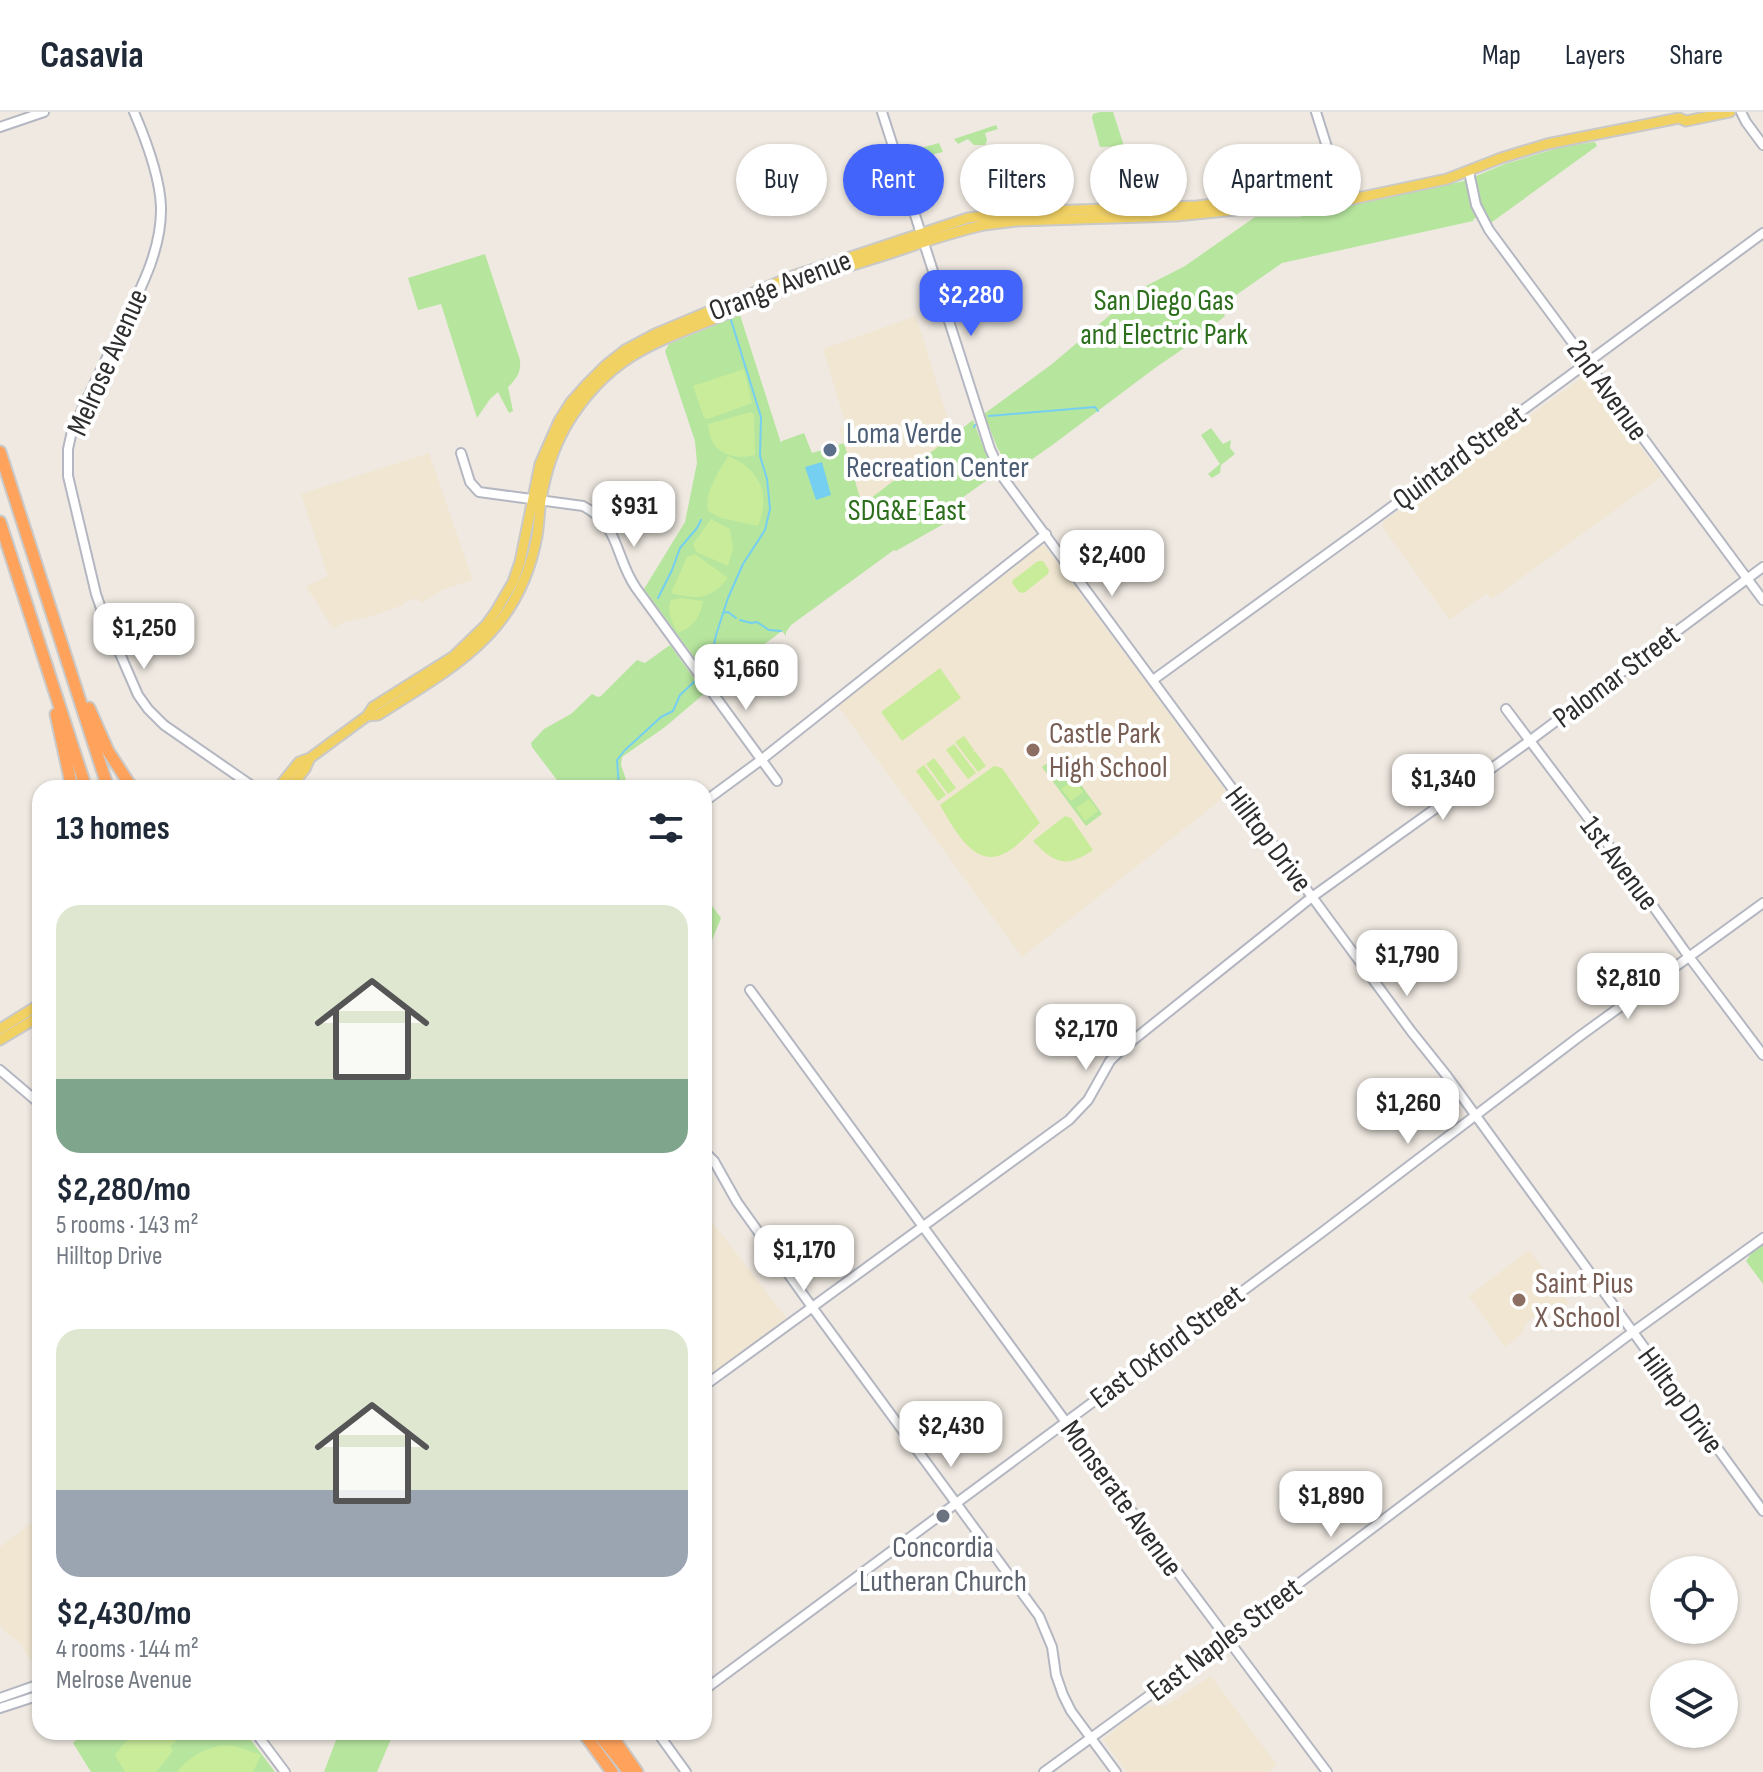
<!DOCTYPE html>
<html lang="en">
<head>
<meta charset="utf-8">
<style>
	body { margin:0; font-family:"Sofia Sans Condensed",sans-serif; background:#f6f6f7; color:#1f2937; height:100vh; display:flex; flex-direction:column; font-size:30px; white-space:nowrap }
	* { box-sizing:border-box; margin:0 }
	p { font-size:26px; color:#747a83 }
	.icon { flex:none; width:44px; height:44px; fill:none; stroke:currentColor; stroke-width:2; stroke-linecap:round; stroke-linejoin:round }
	.map { position:relative; flex:1; overflow:hidden }
	.drawer { position:absolute; left:32px; top:668px; width:680px; height:960px; display:flex; flex-direction:column; background:#fff; border-radius:24px; box-shadow:0 2px 6px #0004 }
	.drawer>* { flex:none }
	.hud { position:absolute; left:736px; top:32px; width:760px; height:72px; display:flex; gap:16px }
	.fabs { position:absolute; left:1650px; top:1444px; display:grid; gap:16px }
	.fabs a { display:grid; place-items:center; width:88px; height:88px; border-radius:50%; background:#fff; box-shadow:0 2px 6px #0004; font-size:40px }
	.price { position:absolute; translate:-50% -68px; padding:0 18px; border-radius:16px; background:#fff; color:#222; font-size:26px; line-height:52px; filter:drop-shadow(0 2px 4px #0008) }
	.price::after { content:''; position:absolute; left:50%; top:48px; width:24px; height:18px; margin-left:-12px; background:inherit; clip-path:polygon(0 0,100% 0,50% 100%) }
	.price.on { background:#4264fb; color:#fff }
	ul { padding:0; list-style:none }
	li { display:grid; align-content:center; gap:16px; height:424px; padding:0 24px }
	li span { display:grid; place-items:center; height:248px; border-radius:24px; color:#555 }
	li>.icon { margin-inline-start:auto }
	span .icon { width:144px; height:144px; fill:#fffc; stroke-width:1 }
	li b { font-size:34px }
	h2 { display:flex; justify-content:space-between; align-items:center; height:96px; padding:0 24px; font-size:34px }
	.chip { padding:0 28px; border-radius:36px; background:#fff; box-shadow:0 2px 6px #0004; font-size:28px; line-height:72px }
	.chip.on { background:#4264fb; color:#fff }
	header { display:flex; align-items:center; gap:48px; box-sizing:border-box; height:112px; padding:0 40px; background:#fff; border-bottom:2px solid #e0e1e3 }
	header strong { font-size:38px }
	nav { display:flex; gap:44px; margin-inline-start:auto; font-size:28px }
	.map>svg:first-child { display:block }
	.education { fill:#f0e6d1 }
	.green { fill:#b6e59e }
	.pitch { fill:#c9ec9a }
	.water { fill:#75cff0 }
	.lines { fill:none; stroke-linecap:round; stroke-linejoin:round }
	.stream { stroke:#75cff0; stroke-width:2 }
	.secondary-casing { stroke:#b4b7c1; stroke-width:12 }
	.primary-casing { stroke:#c9c9c9; stroke-width:13 }
	.highway-casing { stroke:#c9c9c9; stroke-width:15 }
	.secondary { stroke:#fff; stroke-width:8 }
	.primary { stroke:#f2d163; stroke-width:9 }
	.highway { stroke:#ffa35c; stroke-width:11 }
	.service-dot { fill:#5c6f8a; stroke:#fff; stroke-width:3 }
	.education-dot { fill:#8d6e63; stroke:#fff; stroke-width:3 }
	.worship-dot { fill:#6b7280; stroke:#fff; stroke-width:3 }
	.labels { text-anchor:middle; stroke-width:8; stroke-linejoin:round; paint-order:stroke }
	.street-label { font-size:30px; fill:#2e2e2e; stroke:#fff }
	.park-label { font-size:30px; fill:#2c6e1b; stroke:#fff }
	.service-label { font-size:30px; fill:#4e5e75; stroke:#fff; text-anchor:start }
	.education-label { font-size:30px; fill:#785e54; stroke:#fff; text-anchor:start }
	.worship-label { font-size:30px; fill:#5b616d; stroke:#fff }
</style>
</head>
<body>
<header>
<strong>Casavia</strong>
<nav><a>Map</a><a>Layers</a><a>Share</a></nav>
</header>
<div class="map">
<svg width="1763" height="1660" viewBox="0 0 1763 1660">
	<rect width="100%" height="100%" fill="#efe9e1"/>
	<path class="education" d="M916,204l37,120 -91,69 -23,-77 7,-3 -23,-76z
		M1587,262l75,102 -170,123 -5,-6 -37,27 -67,-92v-6z
		M429,341l43,125 -2,3 -26,8 -23,14 -4,-5 -12,4 -2,3 -31,11 -27,6 -12,6 -27,-42 22,-10 -27,-82z
		M1041,434h4l183,248 -206,163 -184,-251z
		M709,1106l79,102 -84,61v-159z
		M1529,1138l40,53 -13,9 -6,-8 -25,20 -2,9 -18,14 -36,-51z
		M40,1404v142l-10,2 -9,-17 -16,-11 -5,-8v-77z
		M1211,1564l66,89 -9,7h-141l-24,-32 24,-21 20,-13h18z"/>
	<path class="green" d="M1100,0h13l11,34 -24,1 -8,-29 1,-4z
		M996,13l2,4 -13,4 2,7 -2,5h-11l-6,-6 -10,5 -4,-5z
		M1595,30l2,4 -105,76 -18,-4 -1,3 -191,42 -63,44 6,9 -32,26 -38,26 -104,78 -39,27 -15,-26 -13,-33 68,-50 90,-76 43,-22 70,-49h44l165,-36 41,-17 56,-17z
		M939,31l4,9 -13,3 -2,-2 -17,4 -5,-5z
		M485,142l35,106c1,13 -3,18 -12,27l5,24 -4,2 -11,-21 -8,7 -13,19 -36,-114 -23,6 -10,-32z
		M740,203l41,128 1,-2 22,-8 8,20 32,-10 18,62 111,-85 21,55 -46,33 6,10 -58,33 -2,-1 -103,75 -5,7v4l-4,-5 -69,52 -69,-94 41,-67 12,-59 -2,-22 -30,-90 4,-7z
		M1211,316l12,16 8,-4 -1,8 5,6 -14,11 -1,8 -8,5 -4,-4 12,-10 -19,-29z
		M670,533l35,48 -40,34 -43,30 -1,8 8,23h-66l-31,-41 -1,-4 13,-14 27,-15 21,-20 6,3 3,-1 36,-36 8,3z
		M1059,642l43,60 -16,12 -44,-59z
		M704,783l17,23 -17,42z
		M1763,1124v48l-17,-23z
		M80,1620h165l30,40h-184l-18,-29 7,-7z
		M339,1620h55l-17,40h-53z"/>
	<path class="pitch" d="M744,257l8,34 -44,16 -4,-1 -11,-32z
		M751,300l3,3 1,40c-14,4 -33,2 -42,-12 -3,-5 -4,-13 -5,-19z
		M728,344c32,13 43,38 30,70l-37,-8 -13,-7c-4,-19 11,-39 20,-55z
		M711,407l19,10 3,19 -5,18 -32,-14 -3,-8z
		M695,442l33,24c-18,22 -30,22 -57,15l16,-36z
		M1038,449h5l6,9 -1,4 -24,19 -5,-1 -7,-9 1,-3z
		M682,486l21,3c-3,16 -9,26 -25,32 -6,-11 -12,-22 -7,-33z
		M940,556l21,30 -59,43 -21,-29z
		M964,624l10,14 -2,3 3,-2 11,15 -8,6 -23,-30z
		M954,632l22,29 -8,6 -22,-29z
		M934,646l11,14 -2,2 2,-1 11,15 -8,6 -22,-30z
		M1060,647l9,13 -13,9 -9,-12z
		M924,653l22,30 -8,6 -22,-30z
		M994,654l8,2 38,55c-11,10 -21,23 -35,30 -31,17 -52,-26 -65,-48z
		M1074,667l9,13 -12,9 -10,-12z
		M1089,687l9,12 -13,10 -9,-13z
		M1065,704l6,2 22,32c-27,19 -39,13 -60,-9z
		M141,1620h27l8,10 -6,4 3,5 -17,21h-31l-10,-17 12,-15z
		M224,1633l11,1 26,9 -8,17h-76c12,-15 27,-24 47,-27z"/>
	<path class="water" d="M822,350l9,33 -15,5 -11,-33z"/>
	<g class="lines">
		<path class="stream" d="M989,304l106,-9 3,4
			M974,315l1,-2
			M658,486l14,-28 8,-22 17,-20 4,-8
			M723,501l5,-1 8,6
			M740,508l11,3 6,-1 12,8 12,1
			M705,562l6,-14 5,-25 12,-37 15,-34 22,-34 5,-21 -3,-30 -7,-23 1,-39 -30,-97
			M619,676l-2,-28 8,-10 36,-33 12,-6 7,-16 15,-14"/>
		<defs>
			<path id="secondary" d="M134,0c12,28 26,65 27,95 1,48 -26,92 -46,134 -15,30 -29,60 -43,90l-4,18v27l28,118 8,23 34,78 10,14 16,16 91,63
				M882,0l108,337 14,30 407,552 36,45 316,435
				M1316,0l28,89
				M1741,0l5,10 17,23
				M0,15l44,-15
				M1469,60l7,33 13,25 274,370
				M461,341l9,29 9,10 104,14c38,20 31,50 53,82l141,193
				M1153,568l218,-158 392,-289
				M1506,597l125,166 53,75 79,105
				M704,690l57,-42 285,-226
				M750,878l351,480 226,302
				M0,958l40,34
				M704,1039l10,10 23,41 75,105 227,309 13,31 4,28 7,20 8,16 45,61
				M704,1274l365,-266 19,-20 22,-39 12,-12 190,-152 212,-152 239,-178
				M704,1578l617,-457 259,-197 183,-133
				M0,1586l40,-14
				M0,1596l40,-13
				M255,1620l30,40
				M657,1620l29,40
				M1044,1660l136,-99 446,-336 137,-99"/>
			<path id="primary" d="M367,604l11,-1c77,-49 141,-81 159,-179 2,-11 2,-24 4,-36 4,-25 12,-51 25,-74 16,-27 39,-53 66,-70 29,-18 63,-29 94,-42 24,-11 48,-22 73,-31 30,-11 61,-20 92,-30 30,-10 61,-21 93,-28l32,-4 160,-5 90,-9
				M278,676l21,-26 11,-4 57,-42 6,-9 81,-51 32,-31 10,-14 17,-29 7,-20 20,-98 19,-43 12,-19 15,-17 20,-20 19,-15 30,-16 138,-58 175,-58 48,-6 181,-6 33,-4h27l9,5 44,1 137,-29 54,-21 46,-14 132,-26 7,3 44,-9
				M290,676l15,-19 5,-11
				M0,917l40,-25
				M0,928l40,-24"/>
			<path id="highway" d="M0,340l108,336
				M0,410l86,266
				M89,596l19,43 24,37
				M56,602l16,74
				M583,1620l29,40
				M597,1620l32,40
				M609,1620l28,40"/>
		</defs>
		<use href="#secondary" class="secondary-casing"/>
		<use href="#primary" class="primary-casing"/>
		<use href="#highway" class="highway-casing"/>
		<use href="#secondary" class="secondary"/>
		<use href="#primary" class="primary"/>
		<use href="#highway" class="highway"/>
	</g>
	<circle class="service-dot" cx="830" cy="338" r="8"/>
	<g class="education-dot">
		<circle cx="1033" cy="638" r="8"/>
		<circle cx="1519" cy="1188" r="8"/>
	</g>
	<circle class="worship-dot" cx="943" cy="1404" r="8"/>
	<g class="labels">
		<g class="street-label">
			<text transform="translate(780 173) rotate(-21)" y="10">Orange Avenue</text>
			<text transform="translate(107 250) rotate(-66)" y="10">Melrose Avenue</text>
			<text transform="translate(1608 278) rotate(54)" y="10">2nd Avenue</text>
			<text transform="translate(1459 345) rotate(-36)" y="10">Quintard Street</text>
			<text transform="translate(1616 564) rotate(-37)" y="10">Palomar Street</text>
			<text transform="translate(1269 727) rotate(53)" y="10">Hilltop Drive</text>
			<text transform="translate(1620 751) rotate(53)" y="10">1st Avenue</text>
			<text transform="translate(1167 1234) rotate(-37)" y="10">East Oxford Street</text>
			<text transform="translate(1681 1288) rotate(54)" y="10">Hilltop Drive</text>
			<text transform="translate(1122 1386) rotate(54)" y="10">Monserate Avenue</text>
			<text transform="translate(1224 1527) rotate(-37)" y="10">East Naples Street</text>
		</g>
		<g class="park-label">
			<text x="1164" y="198">San Diego Gas<tspan x="1164" dy="34">and Electric Park</tspan></text>
			<text x="907" y="408">SDG&amp;E East</text>
		</g>
		<g class="service-label">
			<text x="846" y="331">Loma Verde<tspan x="846" dy="34">Recreation Center</tspan></text>
		</g>
		<g class="education-label">
			<text x="1049" y="631">Castle Park<tspan x="1049" dy="34">High School</tspan></text>
			<text x="1535" y="1181">Saint Pius<tspan x="1535" dy="34">X School</tspan></text>
		</g>
		<g class="worship-label">
			<text x="943" y="1445">Concordia<tspan x="943" dy="34">Lutheran Church</tspan></text>
		</g>
	</g>
</svg>
<div class="fabs">
<a><svg class="icon" aria-label="locate" viewBox="0 0 24 24"><circle cx="12" cy="12" r="6"/><path d="M12 2v4M12 18v4M2 12h4M18 12h4"/></svg></a>
<a><svg class="icon" aria-label="layers" viewBox="0 0 24 24"><path d="M12 4l9 5-9 5-9-5zM3 14l9 5 9-5"/></svg></a>
</div>
<b class="price on" style="left:971px;top:226px">$2,280</b>
<b class="price" style="left:634px;top:437px">$931</b>
<b class="price" style="left:1112px;top:486px">$2,400</b>
<b class="price" style="left:144px;top:559px">$1,250</b>
<b class="price" style="left:746px;top:600px">$1,660</b>
<b class="price" style="left:1443px;top:710px">$1,340</b>
<b class="price" style="left:1407px;top:886px">$1,790</b>
<b class="price" style="left:1628px;top:909px">$2,810</b>
<b class="price" style="left:1086px;top:960px">$2,170</b>
<b class="price" style="left:1408px;top:1034px">$1,260</b>
<b class="price" style="left:804px;top:1181px">$1,170</b>
<b class="price" style="left:951px;top:1357px">$2,430</b>
<b class="price" style="left:1331px;top:1427px">$1,890</b>
<div class="hud">
<a class="chip">Buy</a>
<a class="chip on">Rent</a>
<a class="chip">Filters</a>
<a class="chip">New</a>
<a class="chip">Apartment</a>
</div>
<section class="drawer">
<h2>13 homes<svg class="icon" aria-label="filters" viewBox="0 0 24 24"><path d="M4 7h16M4 17h16"/><circle cx="9" cy="7" r="2"/><circle cx="15" cy="17" r="2"/></svg></h2>
<ul>
<li><span style="background:linear-gradient(#dfe7d0 70%,#7fa58c 0)"><svg class="icon" aria-label="home" viewBox="0 0 24 24"><path d="M3 11l9-7 9 7M6 9v11h12V9"/></svg></span><div><b>$2,280/mo</b><p>5 rooms · 143 m²</p><p>Hilltop Drive</p></div></li>
<li><span style="background:linear-gradient(#dfe7d0 65%,#9aa5b1 0)"><svg class="icon" aria-label="home" viewBox="0 0 24 24"><path d="M3 11l9-7 9 7M6 9v11h12V9"/></svg></span><div><b>$2,430/mo</b><p>4 rooms · 144 m²</p><p>Melrose Avenue</p></div></li>
</ul>
</section>
</div>
</body>
</html>
